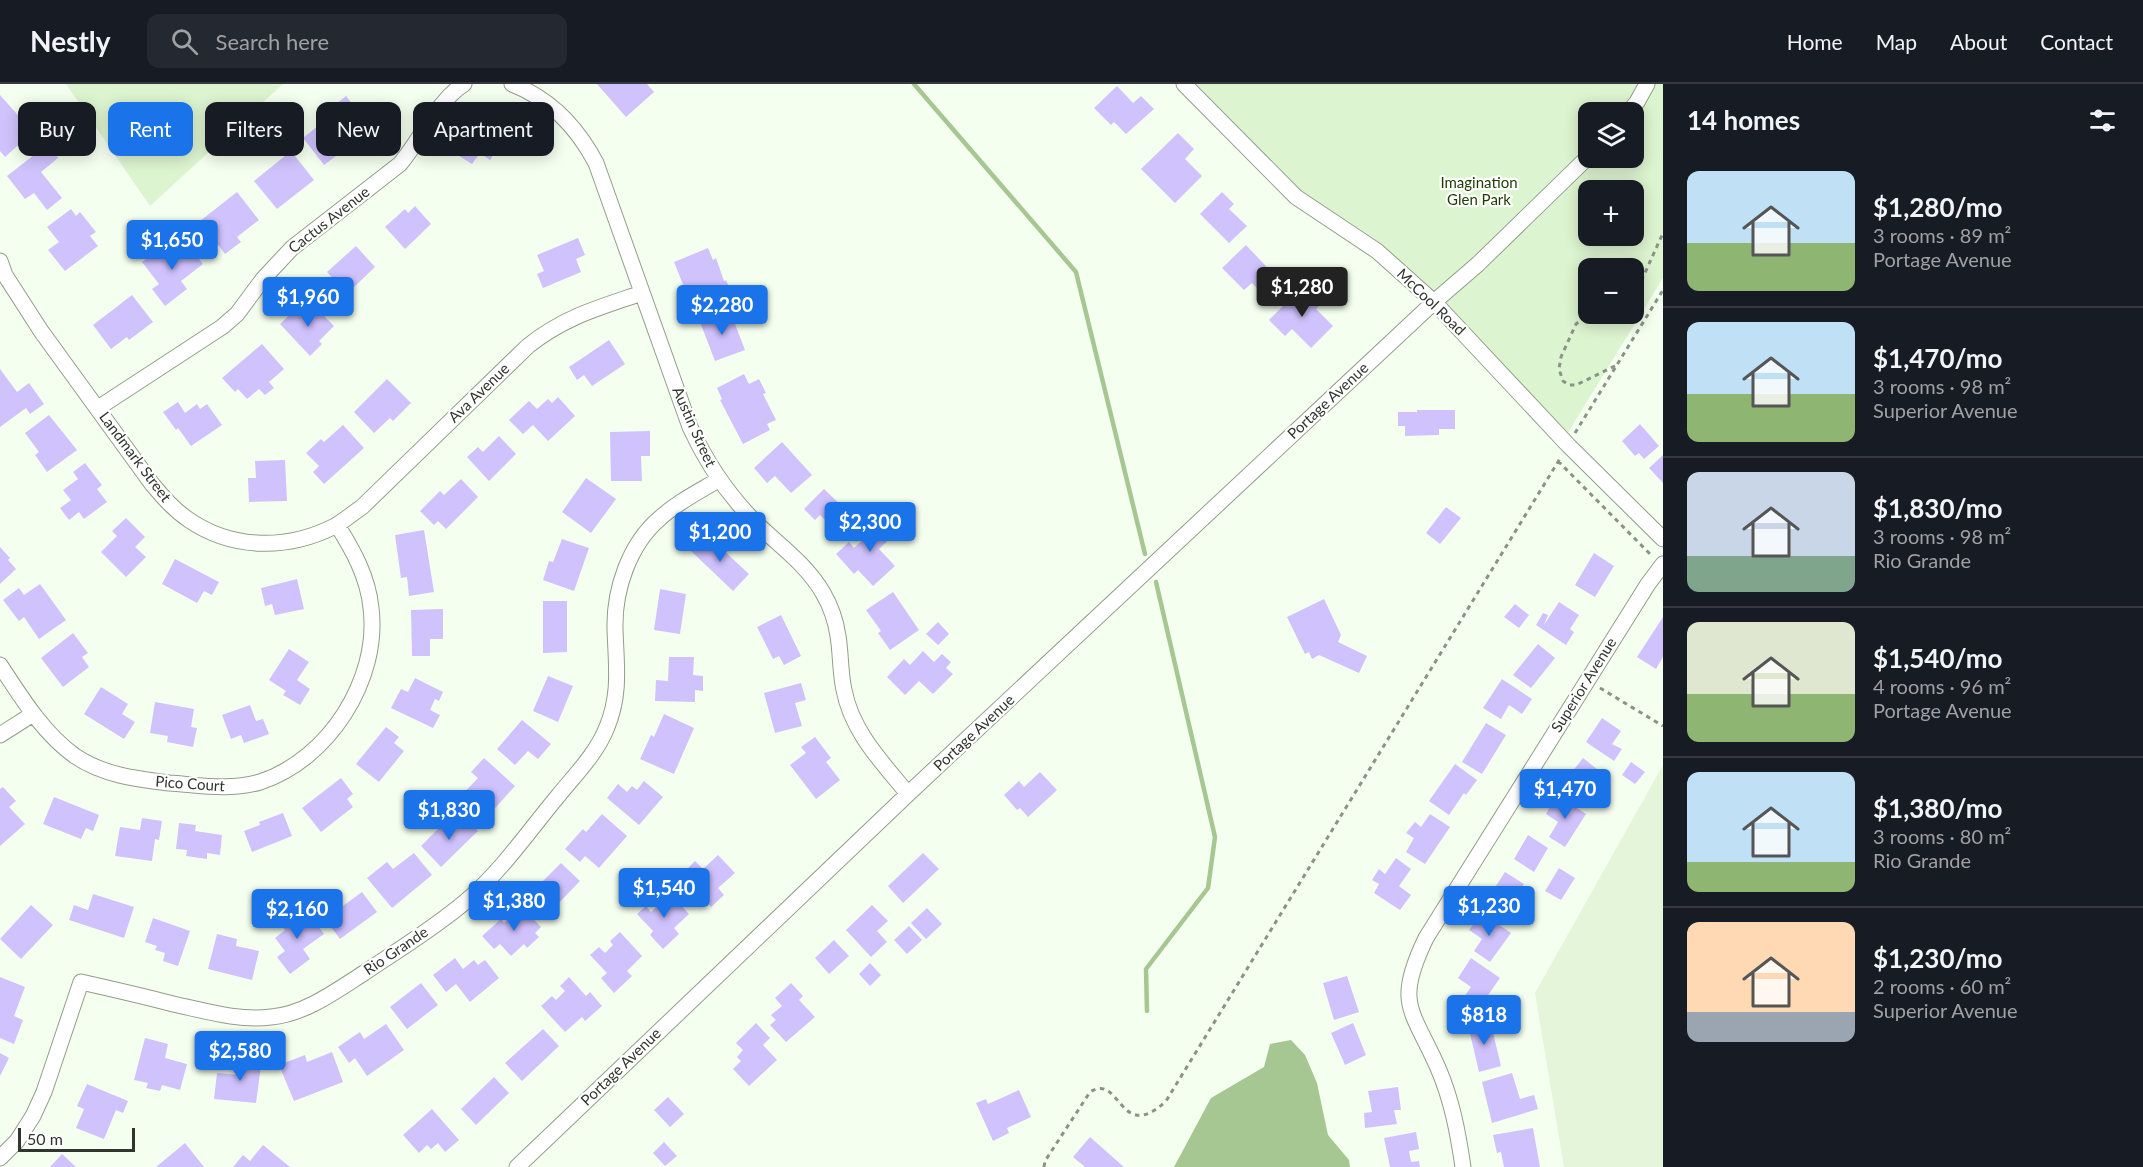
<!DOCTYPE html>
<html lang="en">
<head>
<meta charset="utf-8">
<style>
	body { margin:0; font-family:Lato,sans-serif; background:#242831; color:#f1f3f6; height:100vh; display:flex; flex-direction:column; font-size:22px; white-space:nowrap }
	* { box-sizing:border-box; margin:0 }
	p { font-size:20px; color:#9ea1a6 }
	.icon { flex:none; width:33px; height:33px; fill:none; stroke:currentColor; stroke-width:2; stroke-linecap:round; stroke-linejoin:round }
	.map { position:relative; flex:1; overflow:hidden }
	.sheet { display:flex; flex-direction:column; background:#171b24; width:480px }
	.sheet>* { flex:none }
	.guide { position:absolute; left:18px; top:18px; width:570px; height:54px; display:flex; gap:12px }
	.fabs { position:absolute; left:1578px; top:18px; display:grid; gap:12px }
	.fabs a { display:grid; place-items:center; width:66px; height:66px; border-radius:12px; background:#171b24; box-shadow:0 3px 15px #0003; font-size:30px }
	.scale { position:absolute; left:18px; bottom:15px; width:117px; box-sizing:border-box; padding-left:6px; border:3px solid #30352d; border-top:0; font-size:16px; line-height:21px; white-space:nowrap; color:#30352d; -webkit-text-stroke:4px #fff; paint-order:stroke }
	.price { position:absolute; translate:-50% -51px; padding:0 14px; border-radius:6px; background:#1a73e8; color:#fff; font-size:20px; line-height:39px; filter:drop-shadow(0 2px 3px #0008) }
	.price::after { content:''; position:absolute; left:50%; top:36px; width:18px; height:14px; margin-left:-9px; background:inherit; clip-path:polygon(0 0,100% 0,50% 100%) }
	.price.selected { background:#222; color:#fff }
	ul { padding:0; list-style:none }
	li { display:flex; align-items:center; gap:18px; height:150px; padding:0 24px }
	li+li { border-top:2px solid #363941 }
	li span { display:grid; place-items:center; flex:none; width:168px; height:120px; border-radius:12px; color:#555 }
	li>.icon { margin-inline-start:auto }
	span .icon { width:72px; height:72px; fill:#fffc; stroke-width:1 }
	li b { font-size:26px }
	h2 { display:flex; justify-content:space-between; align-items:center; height:72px; padding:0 24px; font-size:26px }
	.chip { padding:0 21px; border-radius:12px; background:#171b24; box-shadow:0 3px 15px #0003; font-size:21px; line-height:54px }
	.chip.selected { background:#1a73e8; color:#fff }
	header { display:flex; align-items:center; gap:36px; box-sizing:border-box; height:84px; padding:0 30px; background:#171b24; border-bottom:2px solid #363941 }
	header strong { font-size:28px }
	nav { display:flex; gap:33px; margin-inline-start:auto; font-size:21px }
	.search { width:420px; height:54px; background:#242831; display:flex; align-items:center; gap:15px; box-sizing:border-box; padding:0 21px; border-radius:12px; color:#9ea1a6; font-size:22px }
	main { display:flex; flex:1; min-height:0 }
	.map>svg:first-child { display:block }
	.built { fill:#e4f5da }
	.green { fill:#ddf4d0; fill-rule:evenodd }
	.water { fill:#a6c791 }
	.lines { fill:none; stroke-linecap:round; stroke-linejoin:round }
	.stream { stroke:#a6c791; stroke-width:4.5 }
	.building { fill:#d0c2fd }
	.minor-casing { stroke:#929d8b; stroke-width:17 }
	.path { stroke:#8b9387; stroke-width:3; stroke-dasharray:4.5 4.5; stroke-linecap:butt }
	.minor { stroke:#fff; stroke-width:15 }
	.labels { text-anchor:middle; stroke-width:4.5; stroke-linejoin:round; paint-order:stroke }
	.park-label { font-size:15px; fill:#1d3b00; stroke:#fff }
	.street-label { font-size:15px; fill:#30352d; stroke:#fff }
</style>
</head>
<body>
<header>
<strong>Nestly</strong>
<div class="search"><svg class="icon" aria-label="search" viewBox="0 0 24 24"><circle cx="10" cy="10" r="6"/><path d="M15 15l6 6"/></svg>Search here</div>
<nav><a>Home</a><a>Map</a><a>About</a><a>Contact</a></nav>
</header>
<main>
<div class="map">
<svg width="1663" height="1083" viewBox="0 0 1663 1083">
	<rect width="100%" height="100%" fill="#f5ffef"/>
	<path class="built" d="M1663,681v402h-99l-29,-174z"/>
	<path class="green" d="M66,0h217l-133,122z
		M1196,0h467v194l-96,156 -111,-114 -78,-78 -18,-13 -55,-35zM1588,28h46v46h-46zM1588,106h46v46h-46zM1588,184h46v46h-46z"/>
	<path class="water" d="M1291,956l14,15 12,28 11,52 21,25 1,7h-176l37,-69 53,-31 6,-23z"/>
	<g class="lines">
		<path class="stream" d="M914,0l162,188 69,282
			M1147,927l-1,-42 62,-81 7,-51 -59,-255"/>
	</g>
	<path class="building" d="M597,0h50l7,8 -28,25z
		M1117,2l16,17 8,-7 13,13 -28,25 -12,-12 -3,3 -17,-17z
		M0,11l33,37 -28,25 -5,-6z
		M346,12l29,37 -23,19 -4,-5 -24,18 -21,-27 31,-25 -4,-4z
		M481,32l26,17 -17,27 -10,-7 -8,11 -16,-10z
		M1178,49l16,16 -9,10 17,17 -27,27 -34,-34z
		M48,60l10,14 -17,14 21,26 -15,12 -13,-17 -9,6 -18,-23z
		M291,67l23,29 -37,29 -23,-28z
		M237,108l22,28 -22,17 4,5 -16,12 -25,-33z
		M1222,108l12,12 -5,5 18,17 -18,17 -29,-29z
		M415,122l16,18 -26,25 -20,-22 20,-18 3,4z
		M71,125l5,7 4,-4 16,20 -6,4 8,10 -33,25 -17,-21 11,-8 -12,-15z
		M578,154l7,17 -9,4 5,13 -38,16 -6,-14 7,-3 -7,-16z
		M183,155l20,25 -22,17 6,8 -22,17 -13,-17 7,-5 -17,-22 14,-11 5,6z
		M1246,161l34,36 -15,15 -13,-13 -8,7 -22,-22z
		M356,162l19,21 -21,20 -8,-8 -7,6 -12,-13z
		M708,164l5,12 3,-2 8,23 2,-1 7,17 -44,18 -6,-17 5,-1 -14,-35z
		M1303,202l18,18 -5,5 17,17 -22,22 -19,-19 -7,7 -16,-16z
		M132,211l21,27 -24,18 -2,-3 -16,12 -18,-24z
		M311,219l23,23 -15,15 3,3 -12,12 -30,-32 17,-16 4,4z
		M730,227l15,39 -30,11 -15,-39z
		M609,256l16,24 -33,22 -8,-11 -7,5 -8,-13z
		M262,260l22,25 -15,13 5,6 -9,7 -6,-6 -12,10 -9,-10 -3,3 -13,-14z
		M0,285l17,23 12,-9 15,21 -14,10 -4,-6 -26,19z
		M744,290l5,10 10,-5 7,14 -3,1 13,26 -9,4 3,6 -27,14 -23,-44 2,-1 -5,-11z
		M387,295l24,24 -18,18 -3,-3 -16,15 -20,-21z
		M558,313l17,19 -27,25 -15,-16 -10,9 -14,-14 20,-19 8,8 11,-10 4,4z
		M178,318l7,11 12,-9 3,5 7,-5 15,21 -31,21 -13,-18 -2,2 -13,-18z
		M1417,326h38v19h-16v6l-34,1v-10h-7v-14h19z
		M49,331l28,35 -30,22 -12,-17 4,-3 -14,-19z
		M1640,340l19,22 -15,13 -5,-6 -4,3 -13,-15z
		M343,341l21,23 -40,36 -11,-12 6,-6 -13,-13 15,-14 3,3z
		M650,347v25h-9l1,25h-31l-1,-49z
		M499,352l17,18 -27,27 -22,-24 11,-10 5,5z
		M782,358l30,33 -21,18 -16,-17 -8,7 -13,-15z
		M1663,371v28l-14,-15z
		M285,376l2,41 -38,1 -1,-24h8l-1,-17z
		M85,379l17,22 -5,4 10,13 -23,17 -5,-7 -10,8 -9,-12 11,-8 -8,-10 15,-11 -5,-7z
		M586,394l30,21 -25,34 -29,-21z
		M461,395l17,18 -32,32 -8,-8 -4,4 -14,-14 20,-20 4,4z
		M824,405l26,25 -15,15 -15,-14 -5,5 -11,-11z
		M1446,423l15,11 -21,26 -14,-11z
		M887,433l12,13 -20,19 16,17 -22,20 -15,-16 -4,4 -18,-20 13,-12 5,6z
		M126,434l19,19 -10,10 11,10 -20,20 -25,-25 16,-16 -5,-5z
		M424,446l10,62 -25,4 -2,-19 -6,1 -6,-43z
		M707,451l42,39 -16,17 -42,-40z
		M562,455l27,9 -15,43 -31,-11 6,-19 4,1z
		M0,463l10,11 -2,2 8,9 -16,15z
		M1594,469l20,13 -19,31 -20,-12z
		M175,475l44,23 -7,13 -8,-4 -7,12 -35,-19z
		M297,495l7,30 -29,6 -3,-11 -7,2 -4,-18z
		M40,500l26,36 -27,19 -15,-22 -5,4 -16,-21 16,-12 5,7z
		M660,505l26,5 -6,40 -26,-4z
		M893,508l26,38 -29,20 -12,-17 3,-2 -15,-21z
		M1324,515l17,36 -3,7 29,14 -8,17 -40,-18 -7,4 -3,-7 -4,2 -18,-37z
		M543,517h24v51l-24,1z
		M1559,518l20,13 -9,14 4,3 -8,13 -30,-20 7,-12 5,2 -4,10z
		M1515,520l14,11 -10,13 -15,-11z
		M443,525v30h-13v17h-18l-1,-46z
		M781,531l20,41 -17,9 -5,-9 -6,3 -16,-32z
		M1663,533v40l-7,12 -19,-12z
		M938,538l11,12 -11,11 -12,-11z
		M73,549l15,20 -6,4 7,10 -26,20 -22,-29z
		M1538,560l17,14 -24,30 -18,-13z
		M289,565l20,13 -12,18 13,9 -10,16 -17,-10 3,-4 -17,-11z
		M923,567l11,11 8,-8 9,8 -5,6 7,6 -20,20 -14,-13 -14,14 -18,-18 17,-18 6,6z
		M669,573h25l-1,18 10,1v15l-8,-1v12l-40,-1 1,-21 12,1z
		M548,592l25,10 -15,36 -25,-11z
		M415,594l28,14 -4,9 -4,-2 -5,11 10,5 -7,13 -42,-20 10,-19 7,3z
		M1502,595l30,20 -10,15 -13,-9 -8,14 -18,-11z
		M801,599l5,17 -11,3 7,23 -27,7 -11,-40z
		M101,603l27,17 -6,10 13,8 -11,17 -40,-25z
		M155,618l39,7 -3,18 6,1 -4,19 -26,-5 1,-6 -18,-3z
		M250,621l6,16 7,-2 6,15 -25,9 -3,-8 -10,4 -9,-24z
		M664,630l30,14 -20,46 -34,-15 11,-24 3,2z
		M1602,634l19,13 -9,13 10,5 -8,12 -28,-19z
		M522,636l29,24 -13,15 -10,-8 -13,14 -18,-16z
		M1486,639l20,12 -24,39 -20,-12z
		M386,643l13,10 -5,6 10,8 -25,31 -23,-18z
		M815,653l16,21 -5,4 14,18 -24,19 -26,-34 16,-12 -5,-6z
		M484,674l31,28 -28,31 -12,-11 -3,4 -13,-12 19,-20 -7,-6z
		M1583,674l19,15 -23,29 -19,-15z
		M1631,678l14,10 -10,12 -13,-9z
		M1455,680l22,16 -11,15 -2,-2 -15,22 -20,-14z
		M1040,688l17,18 -29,27 -8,-9 -3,2 -13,-15 15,-14 5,6z
		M341,694l12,16 -6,5 6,8 -32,25 -19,-24z
		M644,697l19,16 -24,28 -32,-27 11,-14 9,8 5,-6 5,4z
		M3,703l13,14 -7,6 16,17 -25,22v-57z
		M1557,711l29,19 -21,33 -16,-10 9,-15 -12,-8z
		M54,713l45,18 -6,16 -7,-3 -5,11 -38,-15z
		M283,729l9,23 -40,16 -8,-21 16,-6 -1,-3z
		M602,730l25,22 -28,32 -14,-12 -5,6 -15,-13 18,-20 3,3z
		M1430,730l20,13 -25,37 -19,-12 8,-14 -8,-5 9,-11 6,5z
		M142,734l20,3 -3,19 -4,-1 -3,22 -37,-5 5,-29 20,3z
		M465,734l13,13 -37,36 -20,-21 21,-21 3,3 7,-7 5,5z
		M179,739l17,2 -1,6 27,4 -2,20 -13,-2v6l-21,-3 1,-6 -11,-1z
		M1528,751l20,13 -14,24 -20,-13z
		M414,769l18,22 -40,33 -25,-30 20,-16 6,7z
		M923,769l16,16 -36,34 -15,-17z
		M718,771l17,18 -17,15 6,7 -13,12 -30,-32 14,-14 8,8z
		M1396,774l15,11 -12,17 12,9 -11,15 -26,-17 5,-9 -7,-4 7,-11 6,5z
		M561,779l19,18 -27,28 -19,-19z
		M1559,784l16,10 -14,22 -16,-9z
		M1505,788l19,12 -21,31 -18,-12z
		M667,806l22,24 -15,14 5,6 -16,15 -13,-14 3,-4 -16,-17 9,-8 5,6 10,-9 -4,-4z
		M362,808l15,20 -37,27 -15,-20z
		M93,810l41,13 -10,31 -55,-18 5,-15 14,5z
		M31,821l22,20 -32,34 -21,-20z
		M872,821l16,16 -11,10 10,11 -16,15 -25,-27z
		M522,823l19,20 -6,6 4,4 -12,11 -3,-4 -13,12 -11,-12 -6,5 -12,-13 19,-17 3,4z
		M927,824l15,16 -16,15 -15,-16z
		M296,826l7,9 6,-5 15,20 -21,15 7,10 -20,15 -13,-17 8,-6 -10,-13 10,-8 -6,-8z
		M1482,829l29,20 -21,29 -16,-11 8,-12 -13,-9z
		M153,834l37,13 -12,35 -15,-5 2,-8 -10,-3 2,-4 -12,-4z
		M909,842l13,14 -15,14 -13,-14z
		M620,848l22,24 -15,15 5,5 -18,17 -13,-15 6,-5 -17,-18 9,-8 6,6 8,-8 -3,-4z
		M217,850l20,5 -1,7 23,5 -7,29 -44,-11z
		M834,856l15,16 -20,18 -14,-16z
		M455,874l8,11 11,-9 4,5 7,-5 14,18 -29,24 -14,-18 -10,8 -13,-17z
		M1471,874l29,20 -23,33 -16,-10 10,-14 -13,-9z
		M870,879l11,12 -11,11 -11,-12z
		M1347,892l12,36 -25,8 -11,-37z
		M0,893l25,10 -11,29 9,4 -9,24 -14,-6z
		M569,893l17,19 4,-4 12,14 -17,15 -3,-4 -17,15 -24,-26 11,-10 4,4 9,-9 -5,-5z
		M421,899l17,22 -31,24 -17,-22z
		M791,899l12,13 -4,4 16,17 -29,25 -16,-17 6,-5 -5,-5 11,-9 -7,-8z
		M1490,936l11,46 -22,6 -11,-47z
		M756,939l14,15 -7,7 14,15 -28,26 -16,-17 8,-8 -4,-4 6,-7 -7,-7z
		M1353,939l13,32 -21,10 -14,-32z
		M386,940l18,26 -37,26 -12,-18 -6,5 -11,-16 22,-15 4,7z
		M543,945l16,17 -37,35 -17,-18z
		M145,954l23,6 -3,14 22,6 -7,26 -18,-5 -2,6 -14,-3 2,-5 -14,-3z
		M332,968l11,30 -49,19 -15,-36 26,-10 2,7z
		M0,969l9,5 -9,18z
		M242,972l20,2 -6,45 -42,-4 3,-26 23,2z
		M1512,989l8,26 14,-4 4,14 -46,14 -10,-41z
		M494,993l15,16 -33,32 -15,-16z
		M87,1000l41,17 -5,12 -7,-3 -12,29 -28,-11 8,-19 -7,-3z
		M1398,1003l3,23h-7l3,14 -32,4 -1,-15 8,-1 -4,-21z
		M1019,1006l12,27 -24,11 2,5 -16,8 -17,-38 10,-4 2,5z
		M668,1013l16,17 -14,13 -16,-17z
		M432,1025l27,31 -14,12 -7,-9 -7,6 -4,-4 -8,8 -16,-18z
		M1533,1044l7,39h-36l-3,-15 -4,1 -4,-18z
		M1416,1048l3,17 -10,2 2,11 8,-1 1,6h-30l-6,-29z
		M1090,1053l34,30h-39l-12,-10z
		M664,1058l13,14 -12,10 -12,-13z
		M185,1059l19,24h-48z
		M263,1061l27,22h-57l10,-12 7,6z
		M62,1070l14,13h-26z"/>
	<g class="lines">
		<defs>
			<path id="minor" d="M512,0c39,15 65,43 84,79l94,264c17,37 38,68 67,97 23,22 50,41 66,69 7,12 13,29 15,43 3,18 2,36 6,54 8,42 38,72 64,104
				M1184,0l112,113 81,54 57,51 134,143 95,94
				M1629,28l8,-10 10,-18
				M0,177l5,14 36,56 111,153c11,13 22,26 37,36 44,30 99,30 146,6 9,-5 18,-13 27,-19l166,-161c36,-29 70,-38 114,-53
				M98,324l124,-81 15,-13 26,-35 29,-31 108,-84c21,-25 38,-64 64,-80
				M0,581c21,32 43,68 75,91 28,19 61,23 94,27 30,2 61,8 91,-1 68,-22 120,-102 111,-174 -3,-31 -18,-58 -34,-83
				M0,651l33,-21
				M0,1074l17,-17 16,-25 11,-24 37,-110c31,7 62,14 92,22 33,7 65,17 98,13 34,-3 65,-26 93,-44 34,-23 69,-44 101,-71 35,-29 63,-70 93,-106 17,-21 39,-43 49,-69 14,-34 9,-63 8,-98 -1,-39 14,-84 44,-110 17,-16 39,-27 59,-39
				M517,1083l391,-373 526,-492 44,-38 110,-107
				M1463,1083c-5,-34 -11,-67 -25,-99 -26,-59 -44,-64 -12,-130l222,-354 15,-20"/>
		</defs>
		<use href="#minor" class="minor-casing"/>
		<path class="path" d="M1634,213l29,-64
			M1615,282l-39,19h-7l-6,-4 -4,-12 2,-12 15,-33 12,-9 12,1 11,5 10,-4 2,-3
			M1575,349l88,-143
			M1558,377l94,95
			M1600,604l63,38
			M1044,1083l1,-6 45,-69c31,-20 29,53 76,9l395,-644"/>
		<use href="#minor" class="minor"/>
	</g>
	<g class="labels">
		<g class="park-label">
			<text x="1479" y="104">Imagination<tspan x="1479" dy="17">Glen Park</tspan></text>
		</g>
		<g class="street-label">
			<text transform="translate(329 136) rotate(-38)" y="5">Cactus Avenue</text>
			<text transform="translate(1431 218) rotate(44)" y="5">McCool Road</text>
			<text transform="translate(479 309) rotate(-44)" y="5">Ava Avenue</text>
			<text transform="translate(1328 317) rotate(-43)" y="5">Portage Avenue</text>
			<text transform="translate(694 343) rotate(66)" y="5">Austin Street</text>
			<text transform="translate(135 373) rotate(53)" y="5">Landmark Street</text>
			<text transform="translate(1584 601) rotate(-58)" y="5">Superior Avenue</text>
			<text transform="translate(974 649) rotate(-43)" y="5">Portage Avenue</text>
			<text transform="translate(190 700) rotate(4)" y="5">Pico Court</text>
			<text transform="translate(396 867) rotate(-34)" y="5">Rio Grande</text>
			<text transform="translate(621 983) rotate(-44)" y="5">Portage Avenue</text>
		</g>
	</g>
</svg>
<div class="fabs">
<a><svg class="icon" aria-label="layers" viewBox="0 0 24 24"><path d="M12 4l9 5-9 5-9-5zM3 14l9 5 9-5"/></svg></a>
<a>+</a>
<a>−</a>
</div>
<div class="scale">50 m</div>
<b class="price" style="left:172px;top:187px">$1,650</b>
<b class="price selected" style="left:1302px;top:234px">$1,280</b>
<b class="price" style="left:308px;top:244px">$1,960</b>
<b class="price" style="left:722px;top:252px">$2,280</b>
<b class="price" style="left:870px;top:469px">$2,300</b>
<b class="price" style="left:720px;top:479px">$1,200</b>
<b class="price" style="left:1565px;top:736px">$1,470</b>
<b class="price" style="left:449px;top:757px">$1,830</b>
<b class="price" style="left:664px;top:835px">$1,540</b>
<b class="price" style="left:514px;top:848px">$1,380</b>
<b class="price" style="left:1489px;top:853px">$1,230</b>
<b class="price" style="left:297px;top:856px">$2,160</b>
<b class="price" style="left:1484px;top:962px">$818</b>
<b class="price" style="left:240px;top:998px">$2,580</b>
<div class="guide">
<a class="chip">Buy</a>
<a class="chip selected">Rent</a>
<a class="chip">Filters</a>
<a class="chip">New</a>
<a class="chip">Apartment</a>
</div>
</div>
<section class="sheet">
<h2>14 homes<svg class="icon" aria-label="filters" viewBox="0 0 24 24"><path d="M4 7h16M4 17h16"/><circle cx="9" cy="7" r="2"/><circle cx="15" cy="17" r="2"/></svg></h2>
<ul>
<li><span style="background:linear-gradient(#bfe0f5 60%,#8fb573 0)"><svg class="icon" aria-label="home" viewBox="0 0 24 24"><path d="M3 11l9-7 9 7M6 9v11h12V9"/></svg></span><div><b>$1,280/mo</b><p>3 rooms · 89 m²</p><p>Portage Avenue</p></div></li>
<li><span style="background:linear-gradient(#bfe0f5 60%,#8fb573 0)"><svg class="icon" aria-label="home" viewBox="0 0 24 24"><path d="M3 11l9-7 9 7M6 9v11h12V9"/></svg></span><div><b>$1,470/mo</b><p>3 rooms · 98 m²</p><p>Superior Avenue</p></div></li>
<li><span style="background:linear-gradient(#c9d6e8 70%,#7fa58c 0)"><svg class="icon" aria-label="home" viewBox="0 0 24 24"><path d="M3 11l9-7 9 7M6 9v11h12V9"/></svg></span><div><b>$1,830/mo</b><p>3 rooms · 98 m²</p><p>Rio Grande</p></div></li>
<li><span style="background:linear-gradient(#dfe7d0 60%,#8fb573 0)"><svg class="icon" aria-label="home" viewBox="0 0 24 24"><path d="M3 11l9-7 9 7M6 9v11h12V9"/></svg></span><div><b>$1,540/mo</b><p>4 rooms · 96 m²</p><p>Portage Avenue</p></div></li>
<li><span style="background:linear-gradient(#bfe0f5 75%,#8fb573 0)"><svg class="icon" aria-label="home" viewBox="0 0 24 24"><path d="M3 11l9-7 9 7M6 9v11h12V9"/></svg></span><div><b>$1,380/mo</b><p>3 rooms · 80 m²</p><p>Rio Grande</p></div></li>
<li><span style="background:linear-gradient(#ffd9b3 75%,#9aa5b1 0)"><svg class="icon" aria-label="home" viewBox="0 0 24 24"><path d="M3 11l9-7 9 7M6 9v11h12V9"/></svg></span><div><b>$1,230/mo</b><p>2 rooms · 60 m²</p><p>Superior Avenue</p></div></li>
</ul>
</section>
</main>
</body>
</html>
